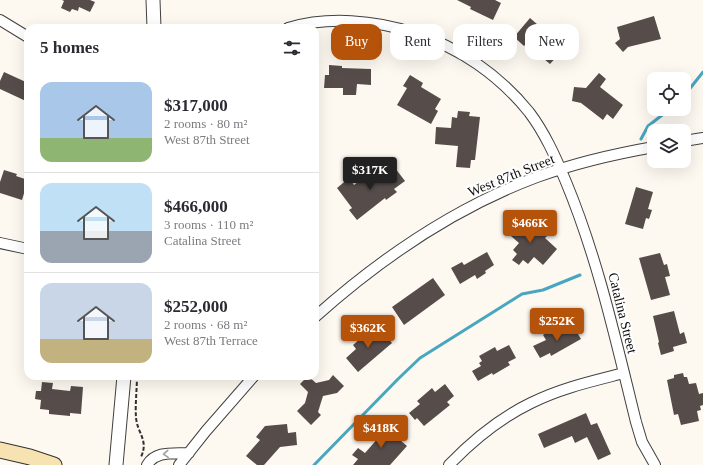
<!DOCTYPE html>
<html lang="en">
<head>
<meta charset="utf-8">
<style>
	body { margin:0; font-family:Georgia,serif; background:#f7f7f7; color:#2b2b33; height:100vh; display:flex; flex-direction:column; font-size:15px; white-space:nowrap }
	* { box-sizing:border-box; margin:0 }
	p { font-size:13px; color:#7c7c81 }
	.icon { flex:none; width:22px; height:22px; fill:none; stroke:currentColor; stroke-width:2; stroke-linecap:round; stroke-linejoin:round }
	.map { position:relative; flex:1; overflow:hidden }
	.panel { position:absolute; left:24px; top:24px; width:295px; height:356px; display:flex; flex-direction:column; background:#fff; border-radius:12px; box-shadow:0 4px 16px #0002 }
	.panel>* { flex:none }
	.top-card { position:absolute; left:331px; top:24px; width:312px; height:36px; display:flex; gap:8px }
	.buttons { position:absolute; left:647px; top:72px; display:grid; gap:8px }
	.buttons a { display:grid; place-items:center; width:44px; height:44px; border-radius:8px; background:#fff; box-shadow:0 4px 16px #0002; font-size:20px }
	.price { position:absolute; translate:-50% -34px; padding:0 9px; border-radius:4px; background:#b45309; color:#fff; font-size:13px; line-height:26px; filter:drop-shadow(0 1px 2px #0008) }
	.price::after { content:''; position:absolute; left:50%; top:24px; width:12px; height:9px; margin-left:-6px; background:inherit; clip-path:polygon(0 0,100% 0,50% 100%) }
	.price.on { background:#222; color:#fff }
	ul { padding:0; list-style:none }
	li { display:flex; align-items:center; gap:12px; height:100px; padding:0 16px }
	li+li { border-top:1px solid #e1e1e2 }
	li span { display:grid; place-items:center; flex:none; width:112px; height:80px; border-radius:12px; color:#555 }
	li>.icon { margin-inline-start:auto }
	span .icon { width:48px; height:48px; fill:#fffc; stroke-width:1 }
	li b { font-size:17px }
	h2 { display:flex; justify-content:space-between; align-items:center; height:48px; padding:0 16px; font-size:17px }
	.pill { padding:0 14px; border-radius:12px; background:#fff; box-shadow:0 4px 16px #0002; font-size:14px; line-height:36px }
	.pill.on { background:#b45309; color:#fff }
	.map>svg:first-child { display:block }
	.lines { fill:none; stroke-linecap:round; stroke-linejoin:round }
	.stream { stroke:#47a6c0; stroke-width:3 }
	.building { fill:#564d4b }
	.minor-casing { stroke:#414141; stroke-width:12 }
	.tertiary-casing { stroke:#414141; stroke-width:15 }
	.secondary-casing { stroke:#303030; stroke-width:17 }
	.path { stroke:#303030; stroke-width:2; stroke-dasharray:4 2; stroke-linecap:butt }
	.minor { stroke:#fff; stroke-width:10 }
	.tertiary { stroke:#fff; stroke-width:13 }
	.secondary { stroke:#f7e3b1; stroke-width:15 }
	.oneway { stroke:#9f9f9f }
	.labels { text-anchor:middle; stroke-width:4; stroke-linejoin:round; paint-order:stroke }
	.street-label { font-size:14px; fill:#0e0e0e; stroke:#fff }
</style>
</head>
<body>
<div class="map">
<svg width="703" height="465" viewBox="0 0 703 465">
	<rect width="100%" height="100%" fill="#fef9f0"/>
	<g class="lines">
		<path class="stream" d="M684,96l19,-24
			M641,139l7,-13 22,-17
			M314,465l84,-86 22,-21 102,-64 21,-4 37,-15"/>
	</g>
	<path class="building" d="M62,0h28l5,2 -5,10 -11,-5 -1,4 -6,-2 -2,3 -9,-4 3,-7z
		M457,0h38l6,3 -8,17 -23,-11 1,-2z
		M654,16l7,23 -33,8 -5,5 -8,-9 5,-4 -3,-12z
		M530,18l15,13 3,-4 8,7 -4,4 5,4 -4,4 7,7 -10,11 -24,-20 -2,2 -10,-9z
		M329,65l13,1v2l29,1v16l-14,-1 -1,11h-13v-7h-19l1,-13h4z
		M4,72l24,11v19l-28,-13v-8z
		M599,73l7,6 -6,8 23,18 -10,14 -6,-5 -4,6 -22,-17 -9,-2 2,-14 12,1z
		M410,75l13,8 -2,4 20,12 -6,10 3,2 -7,13 -34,-19 10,-17 -4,-2z
		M458,111l12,1 -1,4 11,1 -5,43h-4l-1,8 -14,-1 2,-21 -23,-2 1,-17 15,1 1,-11 5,1z
		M377,168l6,8 12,-8 10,13 -11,8 3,3 -11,8 -1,-2 -28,22 -8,-10 3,-2 -15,-20 12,-10 5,7z
		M4,170l13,4 -1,2 12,4 -6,20 -22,-7v-11z
		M636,187l17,5 -5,17 4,1 -3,9 -3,-1 -3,11 -18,-5z
		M517,217l18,16 4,-4 8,7 -2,2 12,11 -14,16 -9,-8 -6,7 -5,-4 -4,5 -7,-5 5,-6 -4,-4 6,-7 -14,-12z
		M487,252l7,13 -9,6 1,2 -9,6 -2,-4 -15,9 -9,-16 11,-6 2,3z
		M660,253l4,12 3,-1 3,12 -5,1 5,18 -19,5 -12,-42z
		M433,278l12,17 -41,30 -12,-18z
		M674,311l6,23 4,-2 3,11 -14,4 1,4 -13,4 -3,-12 1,-1 -6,-26z
		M572,324l9,15 -30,17 -1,-3 -10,5 -7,-12 13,-6 -3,-5 8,-5 3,5z
		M379,328l13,15 -34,29 -12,-14 10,-9 -3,-4 14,-12 2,3z
		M509,345l7,13 -8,4 2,3 -17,10 -1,-2 -14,8 -6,-10 9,-5 -2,-3 3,-2 -3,-5 16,-9 2,4z
		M683,373l1,4h3l2,7 7,-1 3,11 4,-1v12l-3,1 1,4 -4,1 2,10 -18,4 -3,-11 -4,1 -7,-35 7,-2v-3z
		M333,375l11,11 -7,7 -14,3 -5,16 3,3 -10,10 -14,-14 8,-8 3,-11 -8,-8 8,-8 8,7 13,-3z
		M42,382l11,1 -1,6 18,2 1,-5 12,1 -2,27 -11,-1v3l-21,-2v-4l-9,-1 1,-9 -6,-1 1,-8h5z
		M445,384l9,12 -7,6 3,3 -26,21 -7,-8 -2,2 -6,-7 11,-9 -3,-3 15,-13 3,4z
		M586,413l5,12 6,-2 14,31 -13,6 -11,-23 -12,6 -3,-7 -28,12 -6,-14z
		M380,423l27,23 -17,19h-37l5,-6 -6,-4 6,-7 7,5 14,-16 -6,-5z
		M287,424l1,9 8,-1 1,13 -17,2 -16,18h-7l-11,-9 14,-16 -4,-3 9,-11z"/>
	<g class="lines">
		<defs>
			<path id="minor" d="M0,20l28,17
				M288,28c40,-12 87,-8 126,5 45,14 85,42 115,79 16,21 27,46 37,70 32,77 50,159 70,240l6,20 13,23
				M684,141l19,-3
				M0,243l28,6
				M315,317c66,-59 139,-109 222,-140 38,-14 77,-23 117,-30
				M147,465c9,-15 27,-11 42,-12
				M179,465l27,-34 48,-55
				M449,465c24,-25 51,-47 82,-62 30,-15 62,-22 93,-30"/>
			<path id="tertiary" d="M153,0l1,28
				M116,465l8,-89"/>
			<path id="secondary" d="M0,450l30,7 24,8"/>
		</defs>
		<use href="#minor" class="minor-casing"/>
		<use href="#tertiary" class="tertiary-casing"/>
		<use href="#secondary" class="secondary-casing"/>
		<path class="path" d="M137,376c0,12 -2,30 -1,41 1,16 13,23 5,40"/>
		<use href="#minor" class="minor"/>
		<use href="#tertiary" class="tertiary"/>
		<use href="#secondary" class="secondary"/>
	</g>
	<defs><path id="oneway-chevron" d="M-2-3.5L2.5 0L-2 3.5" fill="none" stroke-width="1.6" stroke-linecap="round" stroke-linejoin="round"/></defs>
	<use class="oneway" href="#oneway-chevron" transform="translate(166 454) rotate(177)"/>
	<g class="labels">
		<g class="street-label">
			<text transform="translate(511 175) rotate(-22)" y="5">West 87th Street</text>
			<text transform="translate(623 313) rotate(76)" y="5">Catalina Street</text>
		</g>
	</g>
</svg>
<div class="buttons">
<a><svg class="icon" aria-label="locate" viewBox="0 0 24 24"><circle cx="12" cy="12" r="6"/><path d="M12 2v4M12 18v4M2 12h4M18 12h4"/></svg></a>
<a><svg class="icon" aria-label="layers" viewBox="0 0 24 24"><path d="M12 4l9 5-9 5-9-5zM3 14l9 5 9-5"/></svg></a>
</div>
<b class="price on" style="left:370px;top:191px">$317K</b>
<b class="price" style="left:530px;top:244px">$466K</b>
<b class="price" style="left:557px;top:342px">$252K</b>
<b class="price" style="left:368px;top:349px">$362K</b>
<b class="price" style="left:381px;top:449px">$418K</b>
<div class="top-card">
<a class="pill on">Buy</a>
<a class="pill">Rent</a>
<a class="pill">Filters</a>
<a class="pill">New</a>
</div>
<section class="panel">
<h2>5 homes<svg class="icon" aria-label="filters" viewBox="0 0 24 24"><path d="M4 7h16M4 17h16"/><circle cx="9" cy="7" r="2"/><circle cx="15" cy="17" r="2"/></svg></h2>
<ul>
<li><span style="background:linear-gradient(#a9c7e8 70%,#8fb573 0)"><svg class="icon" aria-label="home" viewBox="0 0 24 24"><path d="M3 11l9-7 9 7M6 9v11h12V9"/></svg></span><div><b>$317,000</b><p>2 rooms · 80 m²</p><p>West 87th Street</p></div></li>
<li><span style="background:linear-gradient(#bfe0f5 60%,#9aa5b1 0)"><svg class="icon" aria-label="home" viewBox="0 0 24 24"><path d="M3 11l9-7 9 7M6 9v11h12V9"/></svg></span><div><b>$466,000</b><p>3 rooms · 110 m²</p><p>Catalina Street</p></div></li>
<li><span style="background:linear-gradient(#c9d6e8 70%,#c2b280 0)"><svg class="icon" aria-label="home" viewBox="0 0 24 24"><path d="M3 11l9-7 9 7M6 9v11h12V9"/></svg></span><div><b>$252,000</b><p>2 rooms · 68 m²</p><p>West 87th Terrace</p></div></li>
</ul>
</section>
</div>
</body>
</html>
